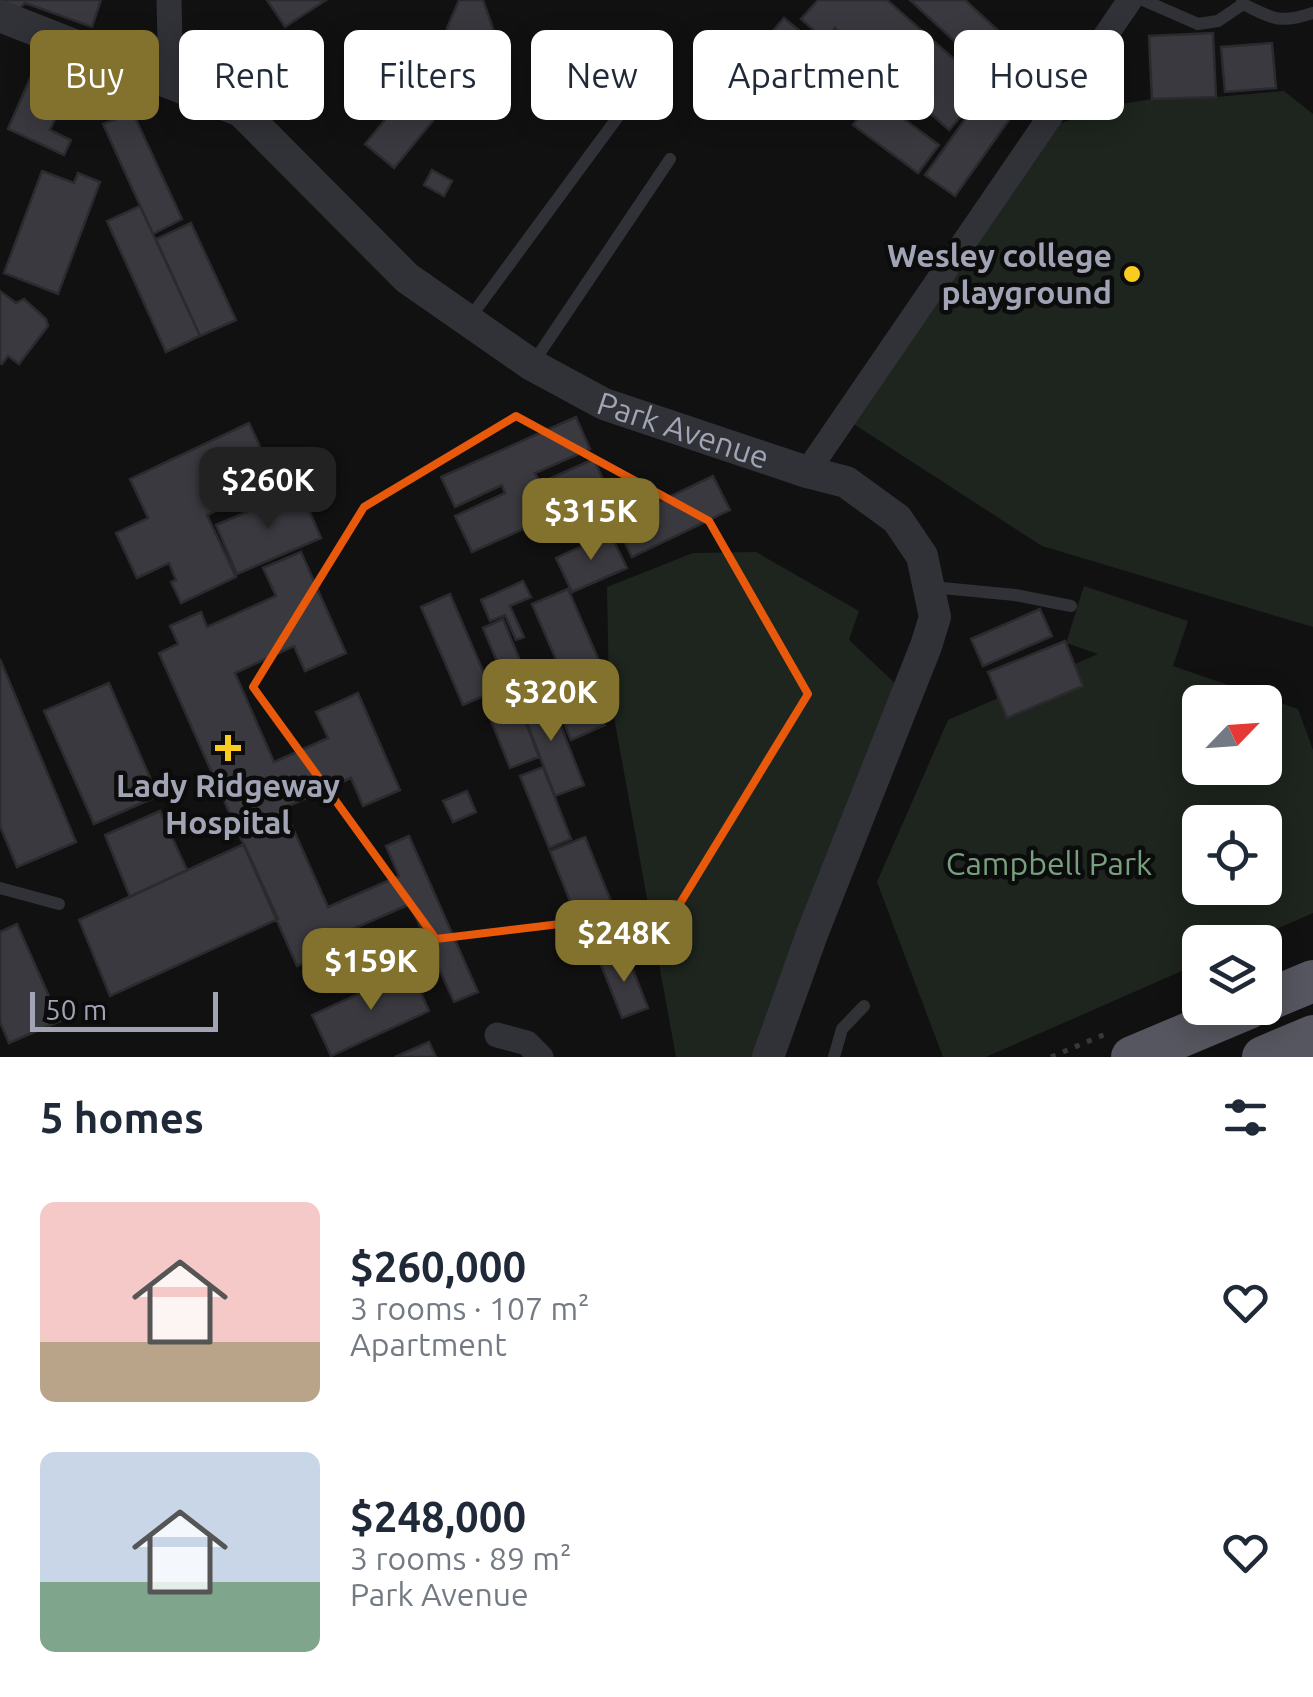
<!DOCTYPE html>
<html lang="en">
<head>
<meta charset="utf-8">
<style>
	body { margin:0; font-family:Ubuntu,sans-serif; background:#f6f6f7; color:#1f2937; height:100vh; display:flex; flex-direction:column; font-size:38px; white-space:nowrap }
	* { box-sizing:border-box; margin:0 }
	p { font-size:32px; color:#747a83 }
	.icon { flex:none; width:55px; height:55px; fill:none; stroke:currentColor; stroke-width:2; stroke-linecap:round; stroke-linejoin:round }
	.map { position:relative; height:1057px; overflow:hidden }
	.details { display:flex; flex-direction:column; background:#fff; flex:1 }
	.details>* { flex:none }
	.guide { position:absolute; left:30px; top:30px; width:1255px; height:90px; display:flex; gap:20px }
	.needle { width:65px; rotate:65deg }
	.controls { position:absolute; left:1182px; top:685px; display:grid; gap:20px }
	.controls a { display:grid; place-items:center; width:100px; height:100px; border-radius:15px; background:#fff; box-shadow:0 5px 25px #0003; font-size:50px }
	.scale { position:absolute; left:30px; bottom:25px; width:188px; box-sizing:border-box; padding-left:10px; border:5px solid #a1a4b4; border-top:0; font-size:28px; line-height:35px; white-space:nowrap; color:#a1a4b4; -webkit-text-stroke:8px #0c0c0d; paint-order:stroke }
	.price { position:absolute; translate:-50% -85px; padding:0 22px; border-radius:20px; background:#82722d; color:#fff; font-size:32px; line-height:65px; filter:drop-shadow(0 2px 5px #0008) }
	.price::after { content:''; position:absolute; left:50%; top:60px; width:30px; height:22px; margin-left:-15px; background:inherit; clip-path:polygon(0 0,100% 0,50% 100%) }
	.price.on { background:#222; color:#fff }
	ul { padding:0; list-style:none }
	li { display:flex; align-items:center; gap:30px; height:250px; padding:0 40px }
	li span { display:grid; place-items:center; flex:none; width:280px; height:200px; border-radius:15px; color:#555 }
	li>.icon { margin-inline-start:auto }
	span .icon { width:120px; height:120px; fill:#fffc; stroke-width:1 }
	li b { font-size:42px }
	h2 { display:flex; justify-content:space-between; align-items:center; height:120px; padding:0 40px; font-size:42px }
	.pill { padding:0 35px; border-radius:15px; background:#fff; box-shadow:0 5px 25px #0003; font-size:35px; line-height:90px }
	.pill.on { background:#82722d; color:#fff }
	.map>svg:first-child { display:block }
	.park { fill:#1d251e; fill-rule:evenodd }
	.building { fill:#3a393f; stroke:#2b2a2e; stroke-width:2.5 }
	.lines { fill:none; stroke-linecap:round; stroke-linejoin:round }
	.path { stroke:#37383e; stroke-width:5; stroke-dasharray:5 8; stroke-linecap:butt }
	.service { stroke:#313237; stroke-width:12 }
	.minor { stroke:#313237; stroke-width:25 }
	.tertiary { stroke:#313237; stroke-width:32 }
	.trunk { stroke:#55565f; stroke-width:42 }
	.marked { fill:none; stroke:#e8590c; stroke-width:8; stroke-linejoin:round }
	.poi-dot { fill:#facc20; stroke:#0c0c0d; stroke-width:4 }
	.labels { text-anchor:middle; stroke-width:9; stroke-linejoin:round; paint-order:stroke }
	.poi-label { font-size:32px; font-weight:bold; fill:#a1a4b4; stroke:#0c0c0d; text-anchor:end }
	.street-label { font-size:32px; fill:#a1a4b4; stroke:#0c0c0d }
	.park-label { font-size:32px; fill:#77a07e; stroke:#0c0c0d }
</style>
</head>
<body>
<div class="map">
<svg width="1313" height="1057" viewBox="0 0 1313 1057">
	<rect width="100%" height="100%" fill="#111112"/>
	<path class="park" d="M1284,91l29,23v513l-271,-81 -193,-125 203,-295 69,-22 31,-5 64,-2z
		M756,552l103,59 -10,29 49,46 -141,371h-81l-67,-367 -2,-103 86,-34z
		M1084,586l104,35 -15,45 125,43 15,41v163l-66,29h-47v21l-214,94h-43l-66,-175 71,-162 150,-66 -32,-11zM1200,702h65v66h-65zM1200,822h65v66h-65z"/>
	<path class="building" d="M5,0h96l-9,27 -67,-24 -6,6 -15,-5z
		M267,0h59l-41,27z
		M459,0h24l19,54 -34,17 -17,-7 -4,-11v-25z
		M818,0h69l99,87 -37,43 -114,-102 -10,12 -24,-21z
		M910,0h55l38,35 -25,28z
		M784,18l89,73 -18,23 -90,-74z
		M1213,33l3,64 -64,2 -3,-63z
		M378,34l21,25 -28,22 -20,-24z
		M1024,38l28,21 -39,52 -28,-21z
		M1272,43l4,45 -51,4 -4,-45z
		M32,74l36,16 -18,40 21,10 -7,15 -56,-26z
		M422,75l29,24 -57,69 -29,-24z
		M982,96l29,21 -56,79 -30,-21z
		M874,97l65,48 -21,28 -65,-48z
		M133,113l49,106 -29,15 -50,-110z
		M432,170l20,11 -8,15 -20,-11z
		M42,171l32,12 4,-10 22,9 -42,112 -54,-21z
		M140,206l60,130 -34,16 -59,-131z
		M191,223l45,97 -36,16 -44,-97z
		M0,291l16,12 8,-4 22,20 2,7 -29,38 -11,-8 -6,8 -2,-1z
		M576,417l14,32 -55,24 5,10 54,-24 14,32 -136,61 -17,-36 50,-23 -3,-8 -47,22 -14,-30z
		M249,423l28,60 -70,32 29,62 -55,26 -10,-21 5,-2 -7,-17 -32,15 -21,-45 32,-15 -18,-39z
		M713,476l17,34 -98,47 -17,-34z
		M300,489l21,49 -84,36 -21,-49z
		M610,533l17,35 -55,24 -16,-34z
		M301,552l45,101 -41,18 -11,-25 -59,27 39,89 54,-24 -12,-26 42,-19 42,97 -37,16 -12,-28 -67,30 44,99 71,-31 -13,-30 23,-10 69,156 -24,10 -44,-98 -73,32 12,28 -33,14 -8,-17 -11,5 -138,-313 19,-9 -8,-18 31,-14 6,15 69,-31 -13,-28z
		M523,581l8,16 -21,9 14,31 -8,3 -11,-25 -15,6 -9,-21z
		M568,589l35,81 -36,15 -35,-81z
		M450,594l42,98 -29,13 -42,-98z
		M1040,609l12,27 -69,30 -12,-27z
		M503,619l25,61 -20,8 -25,-60z
		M1065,641l18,45 -76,32 -19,-46z
		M0,659l76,183 -59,25 -17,-41z
		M554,672l9,21 24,-10 18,42 -34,15 -27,-62z
		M109,683l49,113 -64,28 -50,-113z
		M547,691l37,94 -29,11 -36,-94z
		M520,707l19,50 -29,11 -20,-50z
		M543,767l28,72 -22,9 -29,-72z
		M467,791l9,21 -23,10 -10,-21z
		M160,811l27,59 -57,27 -25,-62z
		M585,837l42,104 -35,15 -42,-105z
		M244,844l34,75 -168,77 -31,-76z
		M17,924l43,97 -51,22 -9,-21v-90z
		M626,952l22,56 -26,10 -22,-56z
		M411,970l18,41 -98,45 -19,-41z
		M429,1042l7,15h-41z"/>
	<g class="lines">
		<path class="path" d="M1051,1057l57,-24"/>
		<path class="service" d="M1143,0l55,24 20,-3 25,-17 -1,-4
			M1243,4c30,15 37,20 70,9
			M469,319l165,-224
			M533,363l137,-204
			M932,587l83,8 56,11
			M0,888l59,16
			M834,1057l8,-28 22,-23"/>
		<path class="minor" d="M169,0l2,84
			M807,472l323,-472
			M497,1035l30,8 14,14"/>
		<path class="tertiary" id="s1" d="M0,16l241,95 166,167 125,87 72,39 203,68 39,10 51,37 25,37 13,61 -9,29 -114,288 -44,123"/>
		<path class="trunk" d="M1265,1001l48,-20
			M1132,1057l117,-49
			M1263,1057l50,-21"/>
	</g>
	<path class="marked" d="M516,416l193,105 99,173 -132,216 -240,29 -183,-252 111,-180z"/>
	<g class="poi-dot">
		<circle cx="1132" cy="274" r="10"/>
		<path d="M223 733h10v10h10v10h-10v10h-10v-10h-10v-10h10z"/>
	</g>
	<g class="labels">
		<g class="poi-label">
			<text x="1112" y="267">Wesley college<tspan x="1112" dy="37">playground</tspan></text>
			<text x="228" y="797" text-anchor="middle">Lady Ridgeway<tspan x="228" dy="37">Hospital</tspan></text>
		</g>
		<g class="street-label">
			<text dy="11" stroke="none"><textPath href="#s1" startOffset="812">Park Avenue</textPath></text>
		</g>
		<g class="park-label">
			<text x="1049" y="875">Campbell Park</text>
		</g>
	</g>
</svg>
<div class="controls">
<a><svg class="needle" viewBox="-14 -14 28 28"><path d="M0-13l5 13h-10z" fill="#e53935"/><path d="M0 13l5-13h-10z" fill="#747a83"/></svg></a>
<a><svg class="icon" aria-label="locate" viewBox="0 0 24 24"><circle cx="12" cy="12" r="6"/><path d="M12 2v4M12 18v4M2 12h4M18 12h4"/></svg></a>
<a><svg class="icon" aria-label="layers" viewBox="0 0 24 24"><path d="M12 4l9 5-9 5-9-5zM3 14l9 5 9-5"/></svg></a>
</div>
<div class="scale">50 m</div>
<b class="price on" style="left:268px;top:532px">$260K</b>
<b class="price" style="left:591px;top:563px">$315K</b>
<b class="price" style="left:551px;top:744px">$320K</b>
<b class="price" style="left:624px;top:985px">$248K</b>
<b class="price" style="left:371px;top:1013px">$159K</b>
<div class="guide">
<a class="pill on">Buy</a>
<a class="pill">Rent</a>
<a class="pill">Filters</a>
<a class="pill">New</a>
<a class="pill">Apartment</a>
<a class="pill">House</a>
</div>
</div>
<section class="details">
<h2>5 homes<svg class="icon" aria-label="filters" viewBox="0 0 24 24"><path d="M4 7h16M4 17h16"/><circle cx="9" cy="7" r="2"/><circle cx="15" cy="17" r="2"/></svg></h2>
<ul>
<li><span style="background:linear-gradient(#f6c9c9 70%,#b9a48a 0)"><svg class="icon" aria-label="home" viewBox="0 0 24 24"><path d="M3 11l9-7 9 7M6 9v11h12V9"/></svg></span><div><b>$260,000</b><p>3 rooms · 107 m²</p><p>Apartment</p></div><svg class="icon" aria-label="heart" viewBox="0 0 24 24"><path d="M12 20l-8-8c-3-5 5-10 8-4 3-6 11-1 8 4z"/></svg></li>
<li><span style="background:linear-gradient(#c9d6e8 65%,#7fa58c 0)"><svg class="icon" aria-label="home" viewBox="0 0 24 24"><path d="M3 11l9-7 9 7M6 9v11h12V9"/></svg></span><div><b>$248,000</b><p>3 rooms · 89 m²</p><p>Park Avenue</p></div><svg class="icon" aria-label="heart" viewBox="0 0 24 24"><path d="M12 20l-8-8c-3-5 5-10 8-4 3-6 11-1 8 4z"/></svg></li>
</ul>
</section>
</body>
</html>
